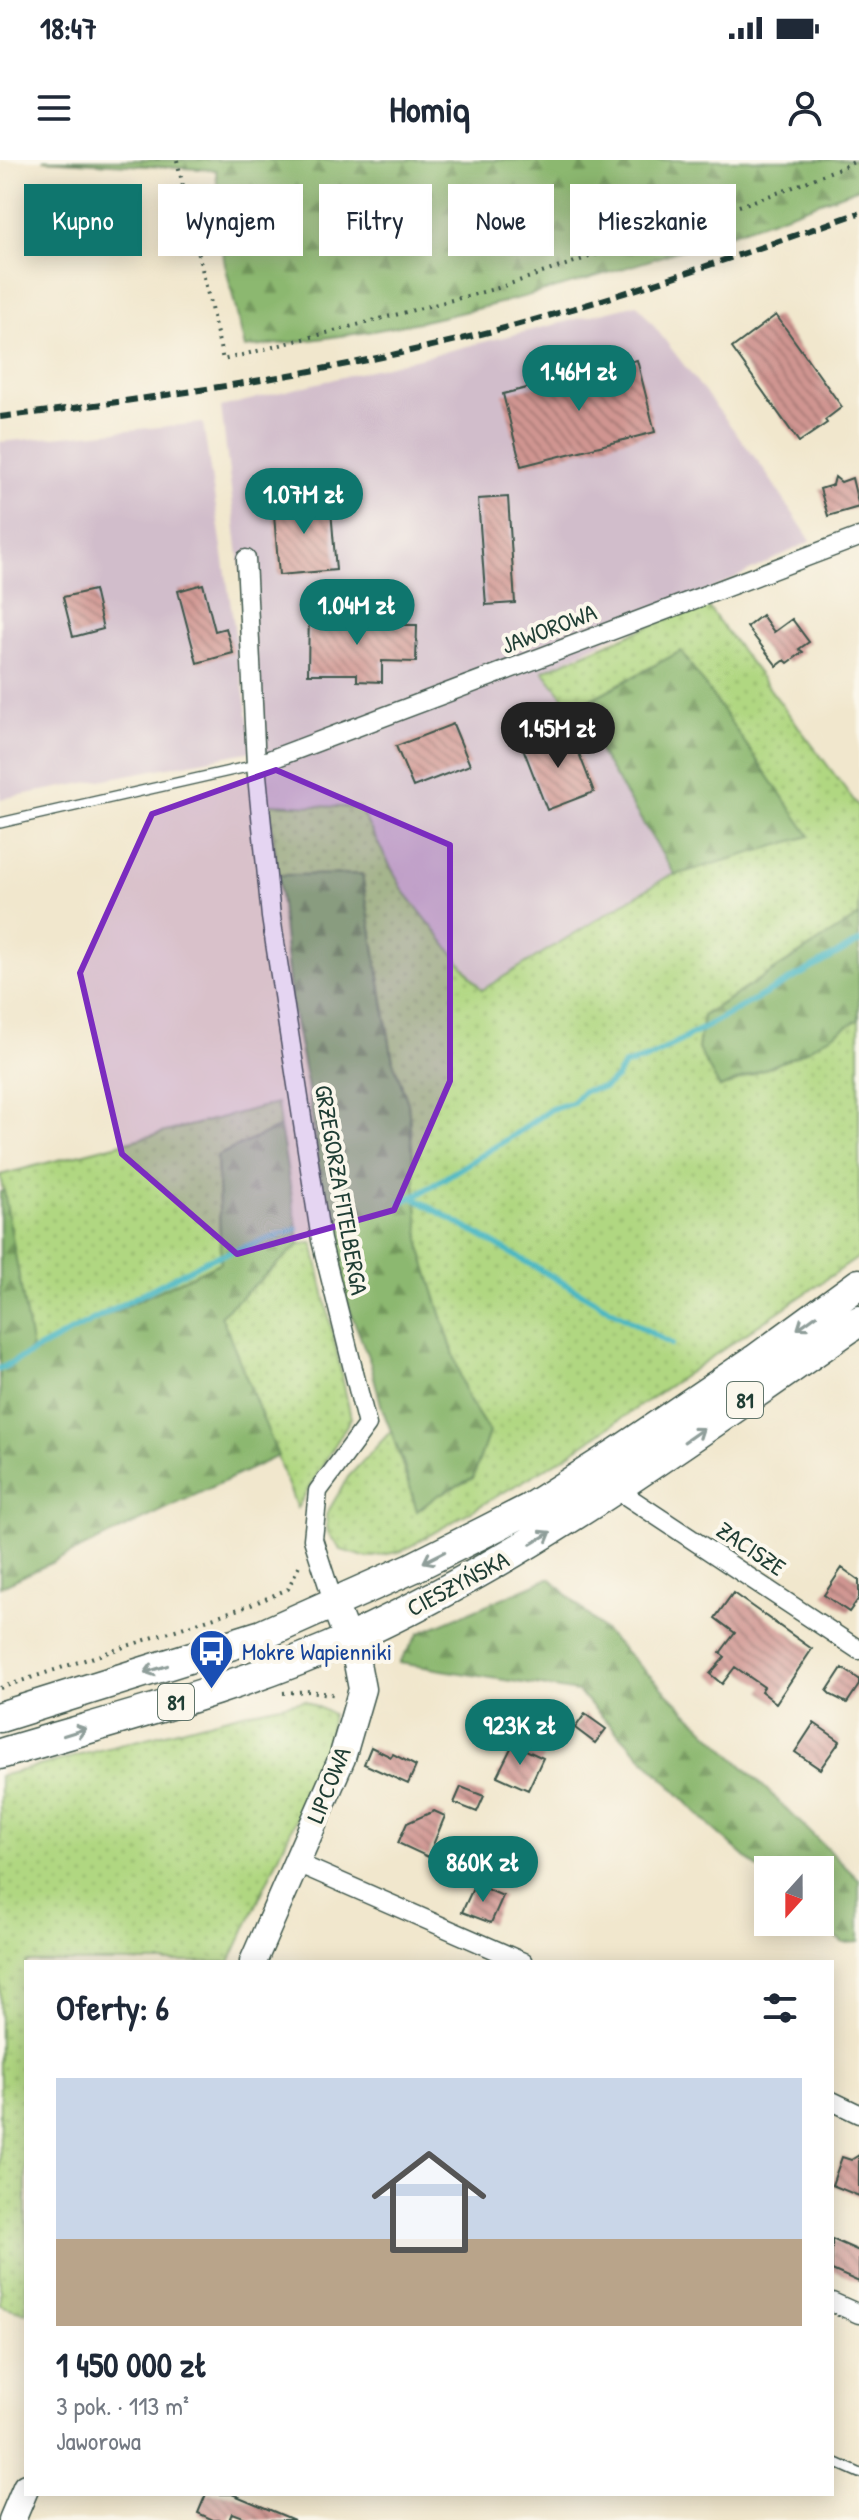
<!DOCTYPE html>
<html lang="pl">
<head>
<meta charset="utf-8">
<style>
	body { margin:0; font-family:"Patrick Hand",sans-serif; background:#f6f6f7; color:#1f2937; height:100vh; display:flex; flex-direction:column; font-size:30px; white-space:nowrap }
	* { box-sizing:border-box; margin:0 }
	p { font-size:26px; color:#747a83 }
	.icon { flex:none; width:44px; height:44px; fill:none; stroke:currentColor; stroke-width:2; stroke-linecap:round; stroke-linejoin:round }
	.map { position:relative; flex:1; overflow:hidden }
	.details { position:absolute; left:24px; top:1800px; width:810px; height:536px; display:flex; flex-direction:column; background:#fff; border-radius:0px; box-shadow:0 4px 20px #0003 }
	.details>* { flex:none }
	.banner { position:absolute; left:24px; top:24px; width:812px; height:72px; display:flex; gap:16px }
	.needle { width:52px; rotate:201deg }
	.fabs { position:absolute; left:754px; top:1696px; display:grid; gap:16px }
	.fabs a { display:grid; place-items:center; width:80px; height:80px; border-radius:0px; background:#fff; box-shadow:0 4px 20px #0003; font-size:40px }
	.price { position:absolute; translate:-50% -68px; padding:0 18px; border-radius:28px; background:#0f766e; color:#fff; font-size:26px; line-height:52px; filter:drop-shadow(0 2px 4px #0008) }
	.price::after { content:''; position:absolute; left:50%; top:48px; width:24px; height:18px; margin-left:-12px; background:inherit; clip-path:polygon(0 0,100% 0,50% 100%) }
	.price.current { background:#222; color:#fff }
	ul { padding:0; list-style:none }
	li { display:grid; align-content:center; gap:16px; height:424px; padding:0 32px }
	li+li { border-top:2px solid #e0e1e3 }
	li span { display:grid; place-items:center; height:248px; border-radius:0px; color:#555 }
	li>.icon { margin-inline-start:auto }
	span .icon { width:144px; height:144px; fill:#fffc; stroke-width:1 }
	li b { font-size:34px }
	h2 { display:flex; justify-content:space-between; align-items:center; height:96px; padding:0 32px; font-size:34px }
	.pill { padding:0 28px; border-radius:0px; background:#fff; box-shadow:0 4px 20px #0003; font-size:28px; line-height:72px }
	.pill.current { background:#0f766e; color:#fff }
	.status { display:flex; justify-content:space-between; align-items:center; height:56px; padding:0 40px; background:#fff; direction:ltr }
	.status svg { height:22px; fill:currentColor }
	header { display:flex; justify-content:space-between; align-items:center; height:104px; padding:0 32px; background:#fff; font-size:36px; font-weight:800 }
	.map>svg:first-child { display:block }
	.industrial { fill:#d1bdcb }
	.grass { fill:url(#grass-dots); stroke:#688a5a; stroke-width:2 }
	.forest { fill:url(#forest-firs); stroke:#567a52; stroke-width:2 }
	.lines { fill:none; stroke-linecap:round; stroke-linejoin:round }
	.stream { stroke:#49b7c3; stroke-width:6 }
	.building { fill:url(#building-back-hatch) }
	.lane-casing { stroke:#3e564b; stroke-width:12 }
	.street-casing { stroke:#3e564b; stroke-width:21 }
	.secondary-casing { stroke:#3e564b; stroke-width:29 }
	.primary-casing { stroke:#3e564b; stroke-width:33 }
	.path { stroke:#3e564b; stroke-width:4; stroke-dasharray:2 6; stroke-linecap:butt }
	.lane { stroke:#fff; stroke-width:9 }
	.street { stroke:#fff; stroke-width:18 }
	.secondary { stroke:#fff; stroke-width:26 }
	.primary { stroke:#fff; stroke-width:30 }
	.rail { stroke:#1f3d34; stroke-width:6; stroke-dasharray:12 6; stroke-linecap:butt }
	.oneway { stroke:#8f9e9a }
	.marked { fill:#7b2cbf; fill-opacity:0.2; stroke:#7b2cbf; stroke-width:6; stroke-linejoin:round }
	.labels { text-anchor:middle; stroke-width:8; stroke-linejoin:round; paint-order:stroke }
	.shield { fill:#fbf7ec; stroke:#61756b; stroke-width:2 }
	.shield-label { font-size:22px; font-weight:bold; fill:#1f3d34 }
	.street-label { font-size:24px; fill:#1f3d34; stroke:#fbf7ec }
	.transit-label { font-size:24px; fill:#164399; stroke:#fbf7ec; text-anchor:start }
</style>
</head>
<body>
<div class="status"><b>18:47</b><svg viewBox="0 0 49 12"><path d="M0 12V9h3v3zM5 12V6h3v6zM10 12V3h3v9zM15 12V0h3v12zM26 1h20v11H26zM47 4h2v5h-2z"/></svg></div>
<header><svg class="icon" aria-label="menu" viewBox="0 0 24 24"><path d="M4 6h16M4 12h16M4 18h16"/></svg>Homiq<svg class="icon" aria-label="person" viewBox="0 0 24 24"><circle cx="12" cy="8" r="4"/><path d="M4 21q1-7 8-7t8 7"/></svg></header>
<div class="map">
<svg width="859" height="2360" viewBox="0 0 859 2360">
	<defs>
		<pattern id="grass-dots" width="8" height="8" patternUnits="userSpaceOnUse" patternTransform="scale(2)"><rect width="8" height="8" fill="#b0d781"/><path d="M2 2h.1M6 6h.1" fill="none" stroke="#97b970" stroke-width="1.8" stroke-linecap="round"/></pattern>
		<pattern id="forest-firs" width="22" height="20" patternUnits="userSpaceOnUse" patternTransform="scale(2)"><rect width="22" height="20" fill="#8cb86f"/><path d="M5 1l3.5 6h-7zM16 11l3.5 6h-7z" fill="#72975c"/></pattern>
		<pattern id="building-back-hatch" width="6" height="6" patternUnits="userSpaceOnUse" patternTransform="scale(2)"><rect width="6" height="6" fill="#d09591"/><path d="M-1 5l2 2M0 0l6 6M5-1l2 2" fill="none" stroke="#a87b77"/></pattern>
	</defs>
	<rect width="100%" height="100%" fill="#fbf7ec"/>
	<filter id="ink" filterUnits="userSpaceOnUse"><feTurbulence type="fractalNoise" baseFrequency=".0125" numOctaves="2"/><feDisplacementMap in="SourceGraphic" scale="16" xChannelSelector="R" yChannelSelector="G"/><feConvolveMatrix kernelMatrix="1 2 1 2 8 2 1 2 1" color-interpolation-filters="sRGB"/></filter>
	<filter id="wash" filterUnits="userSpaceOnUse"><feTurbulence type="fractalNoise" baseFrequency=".006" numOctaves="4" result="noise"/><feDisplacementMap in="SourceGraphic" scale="32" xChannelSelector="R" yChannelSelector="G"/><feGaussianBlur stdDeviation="1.8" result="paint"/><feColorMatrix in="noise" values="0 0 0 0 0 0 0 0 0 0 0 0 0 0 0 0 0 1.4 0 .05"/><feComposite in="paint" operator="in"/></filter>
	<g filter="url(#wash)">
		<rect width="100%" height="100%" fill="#f1e7cd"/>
		<path class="industrial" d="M637,144l126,164 48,73 -268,130 30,38 102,166 -8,2 -186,113 -78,-100 -44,-82 -90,-4 -48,-397z
			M203,263l50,328 -253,48v-357z"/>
		<path class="grass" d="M705,443l154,204v109l-156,99 -5,34 23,39 79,-34 59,-35v238l-296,201 -161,93 -34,7 -27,-8 -13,-17 -2,-18 22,-38 43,-46 26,80 21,-16 35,-17 16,-46 -22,-35 -46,-147 -13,-146 -15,-43 -31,-186h-84l-9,-71 90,4 44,82 79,100 185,-113 142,-41 -128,-185 -108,58 -30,-38z
			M277,943l3,24 -63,29 4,106 -190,89 -31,-176z
			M313,1083l38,175 -54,90 -76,-193 79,-71z
			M304,1540l28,14 -5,38 -97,210h-204v351l-26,-8v-529l243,-63z"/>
		<path class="forest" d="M43,0h816v28c-152,56 -311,109 -470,140 -47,9 -96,14 -144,20l-21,-89 -8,-89z
			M681,491l129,185 -135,39 -102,-166z
			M362,714l31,187 15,42 13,147 46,147 22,35 -16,46 -35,17 -21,16 -14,-49 -21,-54 -12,-46 -38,-98 -25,-181 -16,-81 -13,-127z
			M859,756v103l-59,35 -80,34 -22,-39 5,-33z
			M280,967l20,117 -79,71 57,141 -278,131v-395l4,-1 28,159 189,-88 -4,-106z
			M550,1418l309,302v62l-16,1 -24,-21 1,-52h-52v7l-57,-50 -133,-135 -179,-29 20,-30z"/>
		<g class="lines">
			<path class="stream" d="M412,1037l259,147
				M401,1042l18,-8 95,-59 37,-26 21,-6 11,-12 22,-4 12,-10 7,-12 25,-7 210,-116
				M0,1209l207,-109 90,-31"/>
		</g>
		<g id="blocks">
			<path class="building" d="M776,155l66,92 -17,13 2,3 -28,19 -67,-94z
				M637,200l18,72 -134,34 -18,-72z
				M835,317l6,5 11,-4 7,29 -31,9 -8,-27 13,-4z
				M508,337l7,106 -29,2 -8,-106z
				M330,338l6,72 -57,5 -6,-72z
				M203,424l12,47 11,-3 7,25 -36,10 -19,-72z
				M94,430l9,39 -30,8 -10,-40z
				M309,447h20l1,18h87l-1,37 -34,-1v21l-25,-1v-7h-49z
				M762,455l12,17 18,-13 17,23 -10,7 4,3 -15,11 -3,-3 -8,6 -30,-39z
				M453,564l17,41 -57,22 -17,-41z
				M570,570l24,62 -47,18 -24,-62z
				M842,1408l17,12v18l-10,14 -25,-17z
				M733,1433l79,56 -36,54 -15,-12 3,-4 -29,-20 -13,17 -12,-10 15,-17 -5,-4 15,-20 -20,-15z
				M842,1508l17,11v6l-12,18 -16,-8 -4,-4z
				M585,1554l21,15 -11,14 -20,-15z
				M814,1563l26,18 -20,28 -25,-17z
				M513,1584l30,14 -15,32 -31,-14z
				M371,1587l20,10 2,-3 23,12 -8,18 -44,-20z
				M461,1627l23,9 -7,16 -23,-9z
				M434,1651l11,5 -17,41 -30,-14 9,-20z
				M475,1724l28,12 -12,27 -29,-11z
				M859,1995v41l-27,-11 10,-28 9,3z
				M832,2079l27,12v31l-27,-12z
				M206,2334h26l62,26h-44l-18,-7 -3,7h-16l-15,-7z"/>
		</g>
	</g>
	<g filter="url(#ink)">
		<use href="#blocks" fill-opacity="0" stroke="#3e564b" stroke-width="2"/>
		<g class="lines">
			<defs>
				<path id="lane" d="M0,663l256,-58
					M832,2301l27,12"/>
				<path id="street" d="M246,399l10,206 15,152 50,323 46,185 -49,66 -5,48 21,65
					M256,605l603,-228
					M616,1329l243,161
					M297,1703l226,99
					M832,1941l27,13
					M832,2142l27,12"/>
				<path id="secondary" d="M253,1802l89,-204 20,-69 -5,-26 -23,-59
					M12,2360l14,-33"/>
				<path id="primary" d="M0,1557l262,-82 150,-67 74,-37 43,-22 90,-57 136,-92 104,-76
					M0,1594c117,-35 239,-65 351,-116 183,-84 343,-203 508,-317"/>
			</defs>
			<use href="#lane" class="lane-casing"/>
			<use href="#street" class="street-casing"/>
			<use href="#secondary" class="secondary-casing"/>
			<use href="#primary" class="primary-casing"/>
			<path class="path" d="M177,0l46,200 275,-72 288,-98 73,-30
				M0,1528l251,-83 37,-16 12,-26
				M283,1533l26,-2 28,4"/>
			<use href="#lane" class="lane"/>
			<use href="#street" class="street"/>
			<use href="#secondary" class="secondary"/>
			<use href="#primary" class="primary"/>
			<path class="rail" d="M0,257c184,-22 370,-50 548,-101 105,-30 208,-67 311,-103"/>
		</g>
		<defs><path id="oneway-shaft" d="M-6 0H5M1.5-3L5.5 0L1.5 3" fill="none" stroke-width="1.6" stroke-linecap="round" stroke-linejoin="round" transform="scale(2)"/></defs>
		<g class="oneway">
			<use href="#oneway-shaft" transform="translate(807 1162) rotate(144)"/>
			<use href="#oneway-shaft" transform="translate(694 1275) rotate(-35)"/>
			<use href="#oneway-shaft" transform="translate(541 1378) rotate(-31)"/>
			<use href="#oneway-shaft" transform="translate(434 1397) rotate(153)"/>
			<use href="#oneway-shaft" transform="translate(156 1509) rotate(163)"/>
			<use href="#oneway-shaft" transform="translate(75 1572) rotate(-17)"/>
		</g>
	</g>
	<path class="marked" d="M276,610l174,75v236l-56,129 -157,44 -115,-100 -42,-181 72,-159z"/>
	<defs>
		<symbol id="bus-pin" viewBox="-11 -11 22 30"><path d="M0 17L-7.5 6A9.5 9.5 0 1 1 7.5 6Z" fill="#1a4fb4" stroke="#fbf7ec"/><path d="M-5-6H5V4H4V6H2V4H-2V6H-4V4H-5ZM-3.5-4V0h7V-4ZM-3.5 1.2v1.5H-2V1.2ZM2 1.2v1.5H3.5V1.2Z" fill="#fff"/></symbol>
	</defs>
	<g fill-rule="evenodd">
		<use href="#bus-pin" x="186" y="1466" width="51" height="69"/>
	</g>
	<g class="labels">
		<g class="shield">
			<rect x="727" y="1222" width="36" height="36" rx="6"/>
			<rect x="158" y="1524" width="36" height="36" rx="6"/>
		</g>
		<g class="shield-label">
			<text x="745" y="1248">81</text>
			<text x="176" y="1550">81</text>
		</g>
		<g class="street-label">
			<text transform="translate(549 469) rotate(-21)" y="8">JAWOROWA</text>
			<text transform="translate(341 1030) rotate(80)" y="8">GRZEGORZA FITELBERGA</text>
			<text transform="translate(751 1389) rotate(34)" y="8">ZACISZE</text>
			<text transform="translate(458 1424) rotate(-28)" y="8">CIESZYŃSKA</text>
			<text transform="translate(329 1625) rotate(-68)" y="8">LIPCOWA</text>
		</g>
		<g class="transit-label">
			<text x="242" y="1500">Mokre Wapienniki</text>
		</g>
	</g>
</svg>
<div class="fabs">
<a><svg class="needle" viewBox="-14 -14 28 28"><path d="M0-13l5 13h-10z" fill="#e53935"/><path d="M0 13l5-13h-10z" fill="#747a83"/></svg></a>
</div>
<b class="price" style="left:579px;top:253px">1.46M zł</b>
<b class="price" style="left:304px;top:376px">1.07M zł</b>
<b class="price" style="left:357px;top:487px">1.04M zł</b>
<b class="price current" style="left:558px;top:610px">1.45M zł</b>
<b class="price" style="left:520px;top:1607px">923K zł</b>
<b class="price" style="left:483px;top:1744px">860K zł</b>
<div class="banner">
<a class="pill current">Kupno</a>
<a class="pill">Wynajem</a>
<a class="pill">Filtry</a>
<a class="pill">Nowe</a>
<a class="pill">Mieszkanie</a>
</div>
<section class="details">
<h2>Oferty: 6<svg class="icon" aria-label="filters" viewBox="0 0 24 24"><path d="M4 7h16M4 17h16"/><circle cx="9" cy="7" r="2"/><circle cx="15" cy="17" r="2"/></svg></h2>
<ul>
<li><span style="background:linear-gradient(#c9d6e8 65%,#b9a48a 0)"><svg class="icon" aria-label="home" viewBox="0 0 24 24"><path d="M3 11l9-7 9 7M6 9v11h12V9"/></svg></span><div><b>1 450 000 zł</b><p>3 pok. · 113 m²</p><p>Jaworowa</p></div></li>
</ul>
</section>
</div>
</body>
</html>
